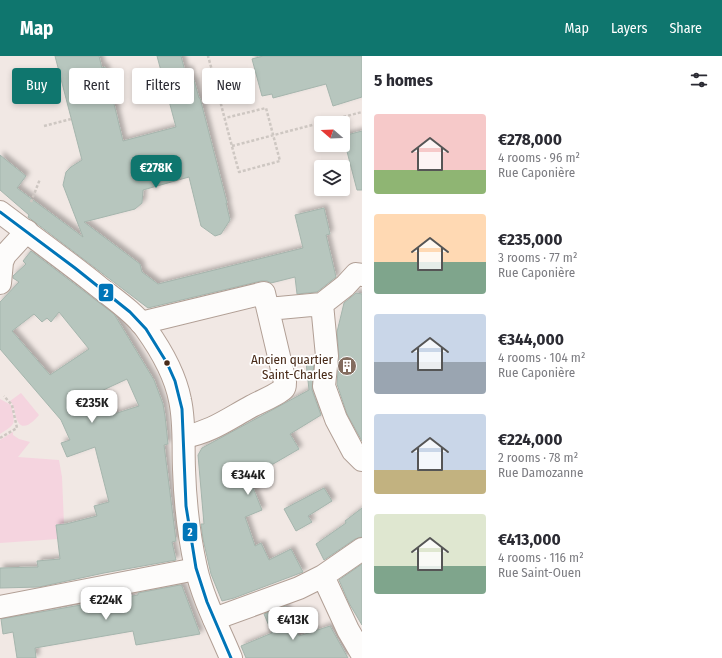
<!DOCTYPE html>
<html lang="en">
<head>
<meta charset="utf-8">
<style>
	body { margin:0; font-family:"Fira Sans Condensed",sans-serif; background:#f7f7f7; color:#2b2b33; height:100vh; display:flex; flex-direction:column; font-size:15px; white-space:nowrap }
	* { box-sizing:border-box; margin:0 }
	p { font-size:13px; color:#7c7c81 }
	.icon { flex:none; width:22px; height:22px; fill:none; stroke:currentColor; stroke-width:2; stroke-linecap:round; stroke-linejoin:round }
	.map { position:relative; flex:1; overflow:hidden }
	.details { display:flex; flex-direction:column; background:#fff; width:360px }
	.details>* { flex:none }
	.top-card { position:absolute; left:12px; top:12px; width:290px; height:36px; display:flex; gap:8px }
	.needle { width:26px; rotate:289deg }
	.fabs { position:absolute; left:314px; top:60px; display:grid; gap:8px }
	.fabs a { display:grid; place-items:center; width:36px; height:36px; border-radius:4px; background:#fff; box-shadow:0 2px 6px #0003; font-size:20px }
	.price { position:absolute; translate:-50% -34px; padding:0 9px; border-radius:8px; background:#fff; color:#222; font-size:13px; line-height:26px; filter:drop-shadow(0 1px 2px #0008) }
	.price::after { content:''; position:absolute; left:50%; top:24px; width:12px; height:9px; margin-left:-6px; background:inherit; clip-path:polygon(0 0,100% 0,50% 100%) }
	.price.selected { background:#0f766e; color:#fff }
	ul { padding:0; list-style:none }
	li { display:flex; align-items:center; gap:12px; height:100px; padding:0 12px }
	li span { display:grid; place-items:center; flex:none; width:112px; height:80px; border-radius:4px; color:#555 }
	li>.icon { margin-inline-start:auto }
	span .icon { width:48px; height:48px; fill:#fffc; stroke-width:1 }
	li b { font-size:17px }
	h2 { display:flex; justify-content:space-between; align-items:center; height:48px; padding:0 12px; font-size:17px }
	.pill { padding:0 14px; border-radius:4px; background:#fff; box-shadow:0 2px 6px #0003; font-size:14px; line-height:36px }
	.pill.selected { background:#0f766e; color:#fff }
	header { display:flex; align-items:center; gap:24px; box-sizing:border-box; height:56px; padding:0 20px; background:#0f766e; color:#fff }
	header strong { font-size:19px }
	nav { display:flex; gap:22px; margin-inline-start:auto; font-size:14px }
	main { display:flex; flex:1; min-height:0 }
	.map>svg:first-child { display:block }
	.green { fill:#f5d4df }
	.building { fill:#b7c6be; stroke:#a5b5ad; fill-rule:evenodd; filter:url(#shadow) }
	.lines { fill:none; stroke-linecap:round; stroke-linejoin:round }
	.minor-casing { stroke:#b19f95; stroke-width:24 }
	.major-casing { stroke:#b19f95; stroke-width:24 }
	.path { stroke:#cec7c2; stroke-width:2.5; stroke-dasharray:3 2; stroke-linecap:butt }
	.minor { stroke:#fdfcfb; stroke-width:22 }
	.major { stroke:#fdfcfb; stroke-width:22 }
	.bus-1-casing { stroke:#fff; stroke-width:6 }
	.bus-1 { stroke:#0075b8; stroke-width:3 }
	.bus-dot { fill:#482a18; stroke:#fff; stroke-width:1.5 }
	.labels { text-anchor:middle; stroke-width:3.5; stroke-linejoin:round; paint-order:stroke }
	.poi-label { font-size:13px; fill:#482a18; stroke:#fff; text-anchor:end }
	.line-badge { stroke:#fff; stroke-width:1.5 }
	.badge-label { font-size:11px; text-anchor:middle; font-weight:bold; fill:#fff }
</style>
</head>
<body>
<header>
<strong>Map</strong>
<nav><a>Map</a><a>Layers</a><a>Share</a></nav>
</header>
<main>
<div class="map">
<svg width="362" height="602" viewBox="0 0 362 602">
	<defs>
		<filter id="shadow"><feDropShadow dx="3.5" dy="-3.5" stdDeviation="2" flood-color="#0004"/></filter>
	</defs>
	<rect width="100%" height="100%" fill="#f1e8e4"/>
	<path class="green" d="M21,337l18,22c-4,5 -15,17 -21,7 -4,-6 -2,-15 -8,-21z
		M0,343l11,6c4,20 6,18 -11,29z
		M13,376v3l6,4 11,3 -12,15 41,3 3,17 2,47 -8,1 2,14 -58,4v-103z"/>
	<path class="building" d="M55,0h44l3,12 3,-1 18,74 53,-14 -19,-71h24l4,15 4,-2 3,11h2l5,18h1l27,105h-1l4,17 -9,14 -6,2 -14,-10 -12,-49 -46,13 -1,13 -7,6 -51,13 56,42 2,8 16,12 145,-36 -8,-33 29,-7 6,26 -4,1 10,42 -19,15 -20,2 -2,-17 -24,6 -4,-2h-6l-113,27 -120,-91 1,-2 -29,-25v-35l26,21 -9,12 66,49 -20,-52 3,-13 5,-5 11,-7z
		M263,0h99v41l-29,9 -7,-22 -53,14 -1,-4 -10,2 -10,-37z
		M362,75v59h-5l-14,-54z
		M31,195l83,63 40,66 9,24 2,12 3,28 -4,1 12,96 -4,1 4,18 -72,13 -65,14 -39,1v-20l38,-1 -1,-6 23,-2 -4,-34 10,-1 31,-8 -3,-10 15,-4 -14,-55 -28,10 -6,-14 9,-3 -9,-20 -61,-71v-47l19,-20 -6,-4v-2l13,-12 -3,-3zM59,256l30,37 -39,26 -38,-44 22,-17 8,8 5,-4 4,4zM127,323l12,27 -28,9 -12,-23z
		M356,237l6,1v147l-15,-27 -10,-30 2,-27 -2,-25 7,-29z
		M314,305l-2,29 9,25 -31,19 9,15 -50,29 13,32 -17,7 10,29 6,-3 8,17 22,-11 12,23 -69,26 -12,3 -11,-27 -8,-35 -2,-15h3l-6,-69 4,-7 107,-58 -3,-28z
		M324,432l8,13 -24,15 4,6 -16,9 -12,-22z
		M362,452v29l-7,2 -31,21 -8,-16 30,-21 -1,-2z
		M362,508v61l-13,-22 -10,-23z
		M180,529l2,1 18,48 -64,11 -3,-14 -98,17 1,10h-19l-4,-26 -10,2 -2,-15 137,-24v-2z
		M285,550l14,30 31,-10 18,32h-102l-5,-12 31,-13 -8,-19z"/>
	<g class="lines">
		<defs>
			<path id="minor" d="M0,227l2,-21 3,-7 22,-24
				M322,248l5,52 -3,30 12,33 17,32 9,9
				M268,253l54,-5 23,-18 11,-12 6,1
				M141,267l123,-30 21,89c0,4 0,6 -3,8 -9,7 -21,11 -30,16 -24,13 -41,26 -68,31
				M323,520l25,54 14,24
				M0,551l196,-38
				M214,563l85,-31 24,-12 39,-27"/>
			<path id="major" d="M0,156c33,25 67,49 99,75 15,12 36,26 47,42 15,21 29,45 34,71 5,23 3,46 4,69 1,33 5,67 12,99 7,31 23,61 35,90"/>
		</defs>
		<use href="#minor" class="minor-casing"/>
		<use href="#major" class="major-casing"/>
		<path class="path" d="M209,0h-1c11,39 20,77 31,116l41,-11 -14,-53 -41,10
			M44,70l27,-7
			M232,90l130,-34
			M31,146l9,-23
			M0,382l17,-10 -5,-23 -8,-9"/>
		<use href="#minor" class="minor"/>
		<use href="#major" class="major"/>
		<defs>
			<path id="bus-1" d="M0,156l75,56 55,44 16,17 21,34 8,18 7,28 4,97 10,62 11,34 24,56"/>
		</defs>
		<use href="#bus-1" class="bus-1-casing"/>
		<use href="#bus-1" class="bus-1"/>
	</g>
	<defs>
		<symbol id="building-disc" viewBox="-11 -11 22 22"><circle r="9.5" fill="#836c5f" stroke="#fff"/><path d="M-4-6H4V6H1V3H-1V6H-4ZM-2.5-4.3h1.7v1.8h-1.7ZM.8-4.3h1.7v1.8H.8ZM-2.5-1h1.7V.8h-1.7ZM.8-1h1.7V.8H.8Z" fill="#fff"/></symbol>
	</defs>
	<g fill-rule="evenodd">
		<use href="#building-disc" x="336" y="299" width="22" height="22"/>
	</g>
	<circle class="bus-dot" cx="167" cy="307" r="3.5"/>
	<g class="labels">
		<g class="poi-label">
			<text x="333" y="308">Ancien quartier<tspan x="333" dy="15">Saint-Charles</tspan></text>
		</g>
	</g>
	<g class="line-badge">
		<rect x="98" y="227" width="16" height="19" rx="4" fill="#0075b8"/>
		<rect x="182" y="466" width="16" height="20" rx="4" fill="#0075b8"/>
	</g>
	<g class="badge-label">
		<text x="106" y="241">2</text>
		<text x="190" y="480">2</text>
	</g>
</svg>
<div class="fabs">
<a><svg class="needle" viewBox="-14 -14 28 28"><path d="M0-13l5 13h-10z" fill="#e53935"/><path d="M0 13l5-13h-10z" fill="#7c7c81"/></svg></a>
<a><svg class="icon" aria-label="layers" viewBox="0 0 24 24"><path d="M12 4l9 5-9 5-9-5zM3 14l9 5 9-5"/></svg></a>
</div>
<b class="price selected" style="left:156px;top:133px">€278K</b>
<b class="price" style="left:92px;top:368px">€235K</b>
<b class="price" style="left:248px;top:440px">€344K</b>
<b class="price" style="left:106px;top:565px">€224K</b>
<b class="price" style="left:293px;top:585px">€413K</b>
<div class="top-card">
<a class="pill selected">Buy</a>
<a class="pill">Rent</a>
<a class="pill">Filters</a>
<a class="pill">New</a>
</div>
</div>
<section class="details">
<h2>5 homes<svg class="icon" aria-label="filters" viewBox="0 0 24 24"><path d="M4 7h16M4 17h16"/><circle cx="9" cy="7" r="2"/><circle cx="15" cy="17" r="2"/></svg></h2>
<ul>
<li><span style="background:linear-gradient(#f6c9c9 70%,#8fb573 0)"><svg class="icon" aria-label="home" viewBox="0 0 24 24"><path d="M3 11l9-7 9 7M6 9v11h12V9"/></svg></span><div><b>€278,000</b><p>4 rooms · 96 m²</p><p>Rue Caponière</p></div></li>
<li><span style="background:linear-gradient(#ffd9b3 60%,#7fa58c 0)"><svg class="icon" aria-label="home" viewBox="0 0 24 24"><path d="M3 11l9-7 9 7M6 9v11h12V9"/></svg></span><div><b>€235,000</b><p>3 rooms · 77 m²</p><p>Rue Caponière</p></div></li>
<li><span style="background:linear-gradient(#c9d6e8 60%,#9aa5b1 0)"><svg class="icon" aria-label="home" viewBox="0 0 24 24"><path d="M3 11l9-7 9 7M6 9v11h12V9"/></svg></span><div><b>€344,000</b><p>4 rooms · 104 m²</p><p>Rue Caponière</p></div></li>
<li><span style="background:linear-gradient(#c9d6e8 70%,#c2b280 0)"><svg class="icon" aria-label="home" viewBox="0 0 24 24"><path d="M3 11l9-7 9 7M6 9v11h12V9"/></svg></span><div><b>€224,000</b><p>2 rooms · 78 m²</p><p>Rue Damozanne</p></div></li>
<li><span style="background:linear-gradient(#dfe7d0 65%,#7fa58c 0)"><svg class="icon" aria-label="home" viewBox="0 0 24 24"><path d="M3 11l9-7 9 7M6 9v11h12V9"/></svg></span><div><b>€413,000</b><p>4 rooms · 116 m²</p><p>Rue Saint-Ouen</p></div></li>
</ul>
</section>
</main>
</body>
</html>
